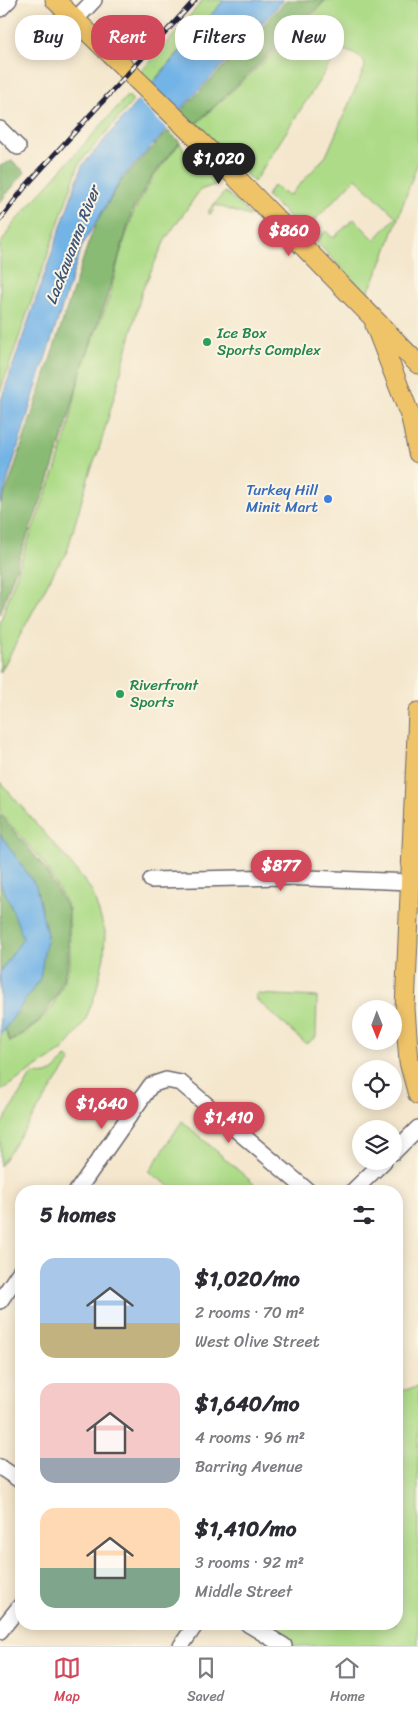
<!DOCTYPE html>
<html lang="en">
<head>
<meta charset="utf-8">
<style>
	body { margin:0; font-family:Sriracha,sans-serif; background:#f2f2f3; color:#2b2b33; height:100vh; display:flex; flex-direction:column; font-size:19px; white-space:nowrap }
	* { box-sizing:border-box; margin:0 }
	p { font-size:16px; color:#7c7c81 }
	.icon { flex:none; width:28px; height:28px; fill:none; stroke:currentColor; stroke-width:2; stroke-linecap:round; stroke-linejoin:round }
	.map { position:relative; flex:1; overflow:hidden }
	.panel { position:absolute; left:15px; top:1185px; width:388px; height:445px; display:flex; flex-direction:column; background:#fff; border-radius:20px; box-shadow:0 2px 12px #0003 }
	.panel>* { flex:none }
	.banner { position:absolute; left:15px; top:15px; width:389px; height:45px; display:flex; gap:10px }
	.needle { width:32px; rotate:179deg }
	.tools { position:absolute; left:352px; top:1000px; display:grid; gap:10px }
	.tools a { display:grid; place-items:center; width:50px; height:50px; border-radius:50%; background:#fff; box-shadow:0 2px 12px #0003; font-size:25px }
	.price { position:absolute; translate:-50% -42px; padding:0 11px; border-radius:18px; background:#d1495b; color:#fff; font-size:16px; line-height:32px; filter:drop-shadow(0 1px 2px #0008) }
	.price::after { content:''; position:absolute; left:50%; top:30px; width:15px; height:11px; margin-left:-8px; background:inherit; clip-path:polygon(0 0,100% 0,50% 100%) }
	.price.active { background:#222; color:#fff }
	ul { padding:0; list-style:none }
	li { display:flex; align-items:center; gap:15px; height:125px; padding:0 25px }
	li span { display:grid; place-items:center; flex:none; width:140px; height:100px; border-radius:15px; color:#555 }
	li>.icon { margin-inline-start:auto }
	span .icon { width:60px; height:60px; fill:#fffc; stroke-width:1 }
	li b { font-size:21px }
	h2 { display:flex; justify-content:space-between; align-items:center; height:60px; padding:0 25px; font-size:21px }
	.tag { padding:0 18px; border-radius:20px; background:#fff; box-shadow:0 2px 12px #0003; font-size:18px; line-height:45px }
	.tag.active { background:#d1495b; color:#fff }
	.tabs { display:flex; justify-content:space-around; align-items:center; height:70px; border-top:1px solid #e1e1e2; background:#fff; font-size:14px; color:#7c7c81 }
	.tabs a { display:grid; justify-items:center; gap:2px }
	.tabs .active { color:#d1495b }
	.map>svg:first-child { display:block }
	.green { fill:#addb88; stroke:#687e62 }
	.forest { fill:#8abb74; stroke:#566e58 }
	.water { fill:#73b4e7; stroke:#4a6b91 }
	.pier { fill:#f4e7cd }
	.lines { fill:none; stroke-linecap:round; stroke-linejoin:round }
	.minor-casing { stroke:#6c676e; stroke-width:18 }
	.major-casing { stroke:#6c676e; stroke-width:21 }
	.minor { stroke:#fff; stroke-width:15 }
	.major { stroke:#efc469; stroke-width:19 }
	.rail-casing { stroke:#22223b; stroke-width:5 }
	.rail { stroke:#fcf5e5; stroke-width:3; stroke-dasharray:9; stroke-linecap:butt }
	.leisure-dot { fill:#2e9e5b; stroke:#fcf5e5; stroke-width:2 }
	.shop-dot { fill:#3f7fe0; stroke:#fcf5e5; stroke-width:2 }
	.labels { text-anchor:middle; stroke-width:4; stroke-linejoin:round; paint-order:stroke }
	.leisure-label { font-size:15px; fill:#27864d; stroke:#fcf5e5; text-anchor:start }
	.shop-label { font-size:15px; fill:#366cbe; stroke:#fcf5e5; text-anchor:end }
	.water-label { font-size:16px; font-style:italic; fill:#3e5577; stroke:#fcf5e5 }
</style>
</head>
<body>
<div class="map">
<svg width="418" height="1646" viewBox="0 0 418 1646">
	<rect width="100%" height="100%" fill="#fcf5e5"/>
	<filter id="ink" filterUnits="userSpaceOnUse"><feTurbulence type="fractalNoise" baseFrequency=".02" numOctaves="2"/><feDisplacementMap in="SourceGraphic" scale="10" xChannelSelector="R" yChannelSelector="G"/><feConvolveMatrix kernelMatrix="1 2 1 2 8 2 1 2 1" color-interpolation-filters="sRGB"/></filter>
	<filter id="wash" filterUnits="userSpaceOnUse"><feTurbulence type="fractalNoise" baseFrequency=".0096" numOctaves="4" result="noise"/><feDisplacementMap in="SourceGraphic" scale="20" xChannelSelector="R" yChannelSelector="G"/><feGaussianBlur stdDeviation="1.12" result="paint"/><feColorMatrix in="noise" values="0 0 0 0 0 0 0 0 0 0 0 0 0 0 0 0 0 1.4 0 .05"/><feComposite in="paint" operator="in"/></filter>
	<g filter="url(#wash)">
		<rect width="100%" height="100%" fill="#f4e7cd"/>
		<path class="green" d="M203,0h21l-74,85 -11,-12 20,-20z
			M326,0h92v162l-35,98 -16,34 -52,-53 11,-10 7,7 21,-19 22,22 1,-4 19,-20 -40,-39 -41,42 -9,12 -39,-36 5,-9 4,-1 10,9 5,-1 35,-38 39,-89 -1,-7 -12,-7 -9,-3 -6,3 -83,129 -42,-39 1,-3h-3l-16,-14 102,-94z
			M128,95l5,6 -54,63 -79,228v-147l13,-21z
			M180,143l4,7 33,32 -2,3 -15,5 -35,50 -23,51 -25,96 -18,62 -10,26 -23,80 -10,13 -56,105v-50l25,-74 31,-81 12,-39 13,-59 28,-72 11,-44 14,-43 19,-34z
			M225,192l3,2 23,21 -2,1 -34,-11 -3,8 -3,1v-4z
			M0,782l67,77 25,32 13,40 -1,26 -8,35 -11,29 -13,18 -10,12 -62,40v-54l4,-10 6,15 9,-5 17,-12 16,-18 8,-16 10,-27 -1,-55 -25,-46 -44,-50z
			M256,994l61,3 -1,40 -10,7 -50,-45z
			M66,1057l5,3 -71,106v-39l32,-53c20,2 22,-2 34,-17z
			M182,1121l80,70h-85l-28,-19z
			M418,1387v259h-123l-36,-22h137v-232z"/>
		<path class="forest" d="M287,0h38l-30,30 -102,96 -12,-15z
			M168,131l12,11 -28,34 -20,35 -25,86 -26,73 -15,57 -18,55 -26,68 -22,64v-108l11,-28 77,-234 9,-23 25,-41z
			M12,161l13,11 -25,30v-36z
			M0,815l42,49 26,46v54l-10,28 -8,14 -14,18 -26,17 -6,-15 -4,-4z"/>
		<path class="water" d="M224,0h60l-104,110 -13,20 -45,48 -40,68 -42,129 -40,130v-102l82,-237z
			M0,834l36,52 11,49 -7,44 -40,57v-64l23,-34 -14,-37 -9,-18z"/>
		<path class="pier" d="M148,83l32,31 -11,17 -33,-33z"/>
	</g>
	<g filter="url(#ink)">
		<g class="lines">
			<defs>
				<path id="minor" d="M0,9l9,-9
					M75,20l19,-20
					M0,129l18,18
					M151,880l131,-3 129,5
					M394,1152l24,-24
					M77,1191l74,-106 15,-5 15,3 127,108
					M353,1191l31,-30
					M0,1301l21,-31
					M0,1467l21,14
					M248,1624l36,22
					M0,1631l21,-26
					M181,1646l15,-22"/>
				<path id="major" d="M55,0l164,160 199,204
					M375,325l36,93 7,35
					M418,712l-13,296 4,54 9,33"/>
			</defs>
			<use href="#minor" class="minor-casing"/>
			<use href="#major" class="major-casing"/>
			<use href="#minor" class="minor"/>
			<use href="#major" class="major"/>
			<defs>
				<path id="rail" d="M0,220l25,-33 47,-52 123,-135"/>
			</defs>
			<use href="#rail" class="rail-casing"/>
			<use href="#rail" class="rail"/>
		</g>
	</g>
	<g class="leisure-dot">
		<circle cx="207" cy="342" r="5"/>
		<circle cx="120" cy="694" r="5"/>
	</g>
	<circle class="shop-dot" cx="328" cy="499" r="5"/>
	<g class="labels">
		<g class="leisure-label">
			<text x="217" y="338">Ice Box<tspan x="217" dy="17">Sports Complex</tspan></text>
			<text x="130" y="690">Riverfront<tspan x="130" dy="17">Sports</tspan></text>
		</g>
		<g class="shop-label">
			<text x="318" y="495">Turkey Hill<tspan x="318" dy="17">Minit Mart</tspan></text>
		</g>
		<g class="water-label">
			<text transform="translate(72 245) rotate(-69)" y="6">Lackawanna River</text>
		</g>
	</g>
</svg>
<div class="tools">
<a><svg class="needle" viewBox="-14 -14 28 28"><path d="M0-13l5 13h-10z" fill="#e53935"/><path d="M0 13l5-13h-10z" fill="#7c7c81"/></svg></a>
<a><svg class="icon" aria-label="locate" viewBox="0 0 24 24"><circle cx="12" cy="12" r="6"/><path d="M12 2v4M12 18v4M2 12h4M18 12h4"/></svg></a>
<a><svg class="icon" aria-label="layers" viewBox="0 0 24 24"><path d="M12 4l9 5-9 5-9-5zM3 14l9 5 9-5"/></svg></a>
</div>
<b class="price active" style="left:219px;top:185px">$1,020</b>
<b class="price" style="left:289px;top:257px">$860</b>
<b class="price" style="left:281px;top:892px">$877</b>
<b class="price" style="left:102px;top:1130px">$1,640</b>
<b class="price" style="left:229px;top:1144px">$1,410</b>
<div class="banner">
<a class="tag">Buy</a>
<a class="tag active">Rent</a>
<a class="tag">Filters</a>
<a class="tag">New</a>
</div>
<section class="panel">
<h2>5 homes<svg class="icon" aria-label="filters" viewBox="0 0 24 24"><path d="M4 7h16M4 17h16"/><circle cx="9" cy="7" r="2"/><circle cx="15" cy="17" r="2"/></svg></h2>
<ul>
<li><span style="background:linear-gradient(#a9c7e8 65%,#c2b280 0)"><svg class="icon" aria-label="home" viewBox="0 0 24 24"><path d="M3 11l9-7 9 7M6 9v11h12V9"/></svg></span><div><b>$1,020/mo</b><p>2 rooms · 70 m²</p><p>West Olive Street</p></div></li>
<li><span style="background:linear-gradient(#f6c9c9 75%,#9aa5b1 0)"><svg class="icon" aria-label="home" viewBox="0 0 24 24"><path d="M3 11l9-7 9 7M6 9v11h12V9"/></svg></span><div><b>$1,640/mo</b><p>4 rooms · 96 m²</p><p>Barring Avenue</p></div></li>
<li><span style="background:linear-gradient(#ffd9b3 60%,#7fa58c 0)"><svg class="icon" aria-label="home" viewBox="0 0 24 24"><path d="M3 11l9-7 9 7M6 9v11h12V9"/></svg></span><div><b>$1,410/mo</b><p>3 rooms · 92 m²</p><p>Middle Street</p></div></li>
</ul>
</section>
</div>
<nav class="tabs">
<a class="active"><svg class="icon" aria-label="map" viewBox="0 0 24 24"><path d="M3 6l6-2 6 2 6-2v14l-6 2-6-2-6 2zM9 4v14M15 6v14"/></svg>Map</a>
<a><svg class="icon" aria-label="saved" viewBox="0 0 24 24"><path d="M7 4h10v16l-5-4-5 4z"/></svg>Saved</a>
<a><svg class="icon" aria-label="home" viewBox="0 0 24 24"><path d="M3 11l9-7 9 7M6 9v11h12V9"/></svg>Home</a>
</nav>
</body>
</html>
